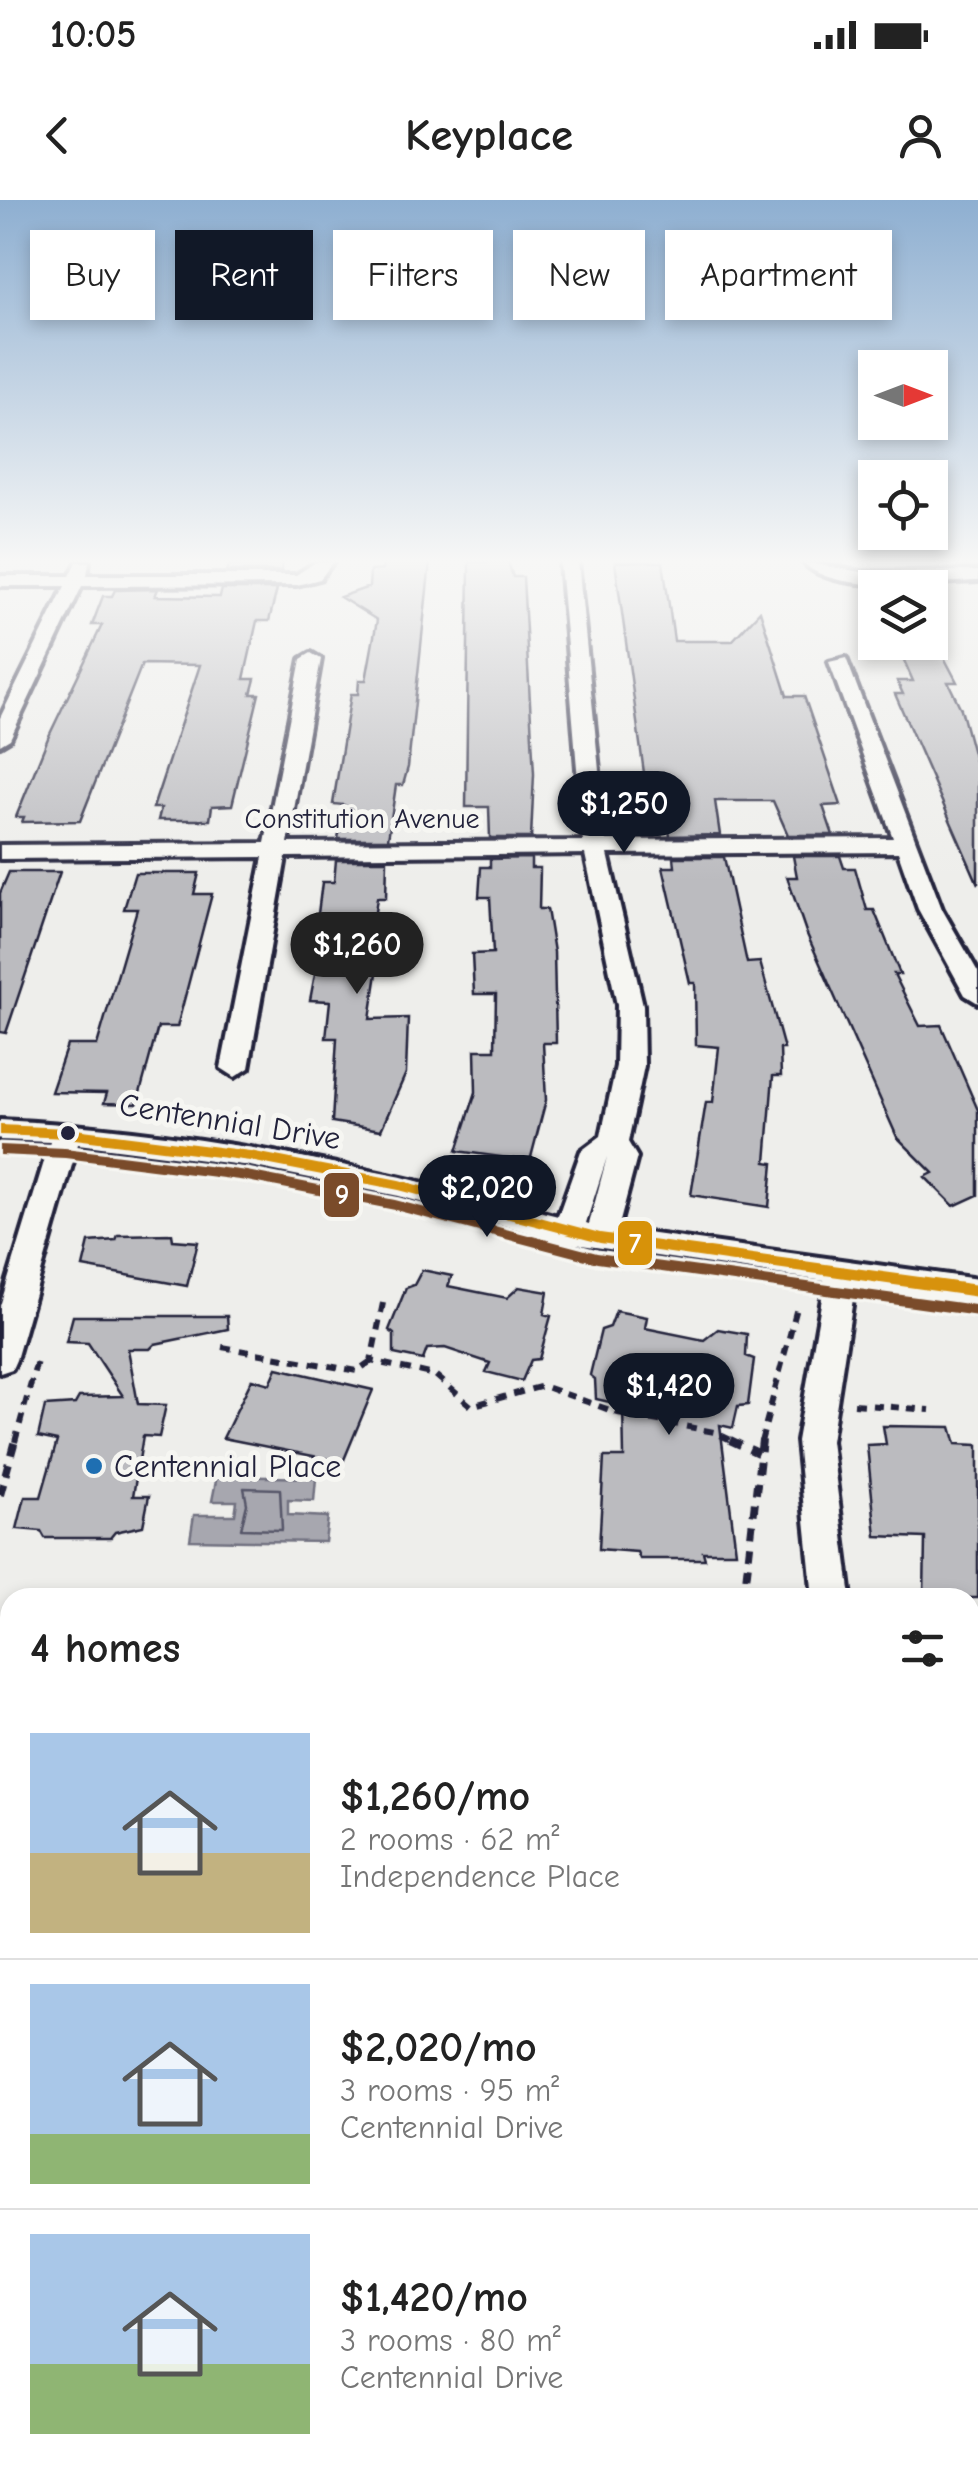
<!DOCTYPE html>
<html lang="en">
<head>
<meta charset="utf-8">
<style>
	body { margin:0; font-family:"Comic Neue",sans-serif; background:#f6f6f6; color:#222; height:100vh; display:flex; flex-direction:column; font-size:38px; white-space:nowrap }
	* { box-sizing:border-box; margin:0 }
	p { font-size:32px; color:#767676 }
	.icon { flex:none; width:55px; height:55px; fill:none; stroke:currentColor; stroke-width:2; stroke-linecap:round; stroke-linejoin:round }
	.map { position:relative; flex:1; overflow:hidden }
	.sheet { position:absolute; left:0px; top:1388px; width:980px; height:892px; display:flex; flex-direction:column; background:#fff; border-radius:30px 30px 0 0; box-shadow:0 5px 15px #0003 }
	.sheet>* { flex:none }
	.hud { position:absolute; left:30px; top:30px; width:920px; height:90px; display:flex; gap:20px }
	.needle { width:65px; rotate:90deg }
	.buttons { position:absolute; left:858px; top:150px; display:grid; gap:20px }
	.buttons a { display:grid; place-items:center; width:90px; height:90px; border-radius:0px; background:#fff; box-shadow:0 5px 15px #0003; font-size:50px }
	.price { position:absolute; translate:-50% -85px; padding:0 22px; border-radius:35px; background:#111827; color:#fff; font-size:32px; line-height:65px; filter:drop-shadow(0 2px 5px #0008) }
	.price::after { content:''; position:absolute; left:50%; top:60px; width:30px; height:22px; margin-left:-15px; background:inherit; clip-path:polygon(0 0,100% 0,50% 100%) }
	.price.active { background:#222; color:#fff }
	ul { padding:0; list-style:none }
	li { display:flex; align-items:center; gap:30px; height:250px; padding:0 30px }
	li+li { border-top:2px solid #e0e0e0 }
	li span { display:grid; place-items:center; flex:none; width:280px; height:200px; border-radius:0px; color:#555 }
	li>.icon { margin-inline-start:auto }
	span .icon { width:120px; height:120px; fill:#fffc; stroke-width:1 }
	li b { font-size:42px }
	h2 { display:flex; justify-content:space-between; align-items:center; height:120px; padding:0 30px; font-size:42px }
	.chip { padding:0 35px; border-radius:0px; background:#fff; box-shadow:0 5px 15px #0003; font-size:35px; line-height:90px }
	.chip.active { background:#111827; color:#fff }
	.status { display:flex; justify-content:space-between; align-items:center; height:70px; padding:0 50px; background:#fff; direction:ltr }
	.status svg { height:28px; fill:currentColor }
	header { display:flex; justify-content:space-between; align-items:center; height:130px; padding:0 30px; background:#fff; font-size:45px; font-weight:700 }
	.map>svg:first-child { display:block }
	.green { fill:#d0d0d1; stroke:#797986; stroke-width:2.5 }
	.water { fill:#a7a7af; stroke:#727281; stroke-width:2.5 }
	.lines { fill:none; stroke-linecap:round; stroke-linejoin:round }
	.shore { stroke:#575769; stroke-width:2.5 }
	.building { fill:#bbbbbf; stroke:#22223b; stroke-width:2.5 }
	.street-casing { stroke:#22223b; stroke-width:8 }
	.path-far2 { stroke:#22223b; stroke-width:6; stroke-dasharray:10 8; stroke-linecap:butt }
	.path-far1 { stroke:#22223b; stroke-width:8; stroke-dasharray:12 9; stroke-linecap:butt }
	.path { stroke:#22223b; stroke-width:10; stroke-dasharray:15 11; stroke-linecap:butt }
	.street { fill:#f6f6f2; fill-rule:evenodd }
	.bus-1-casing { stroke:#f6f6f2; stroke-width:7 }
	.bus-2-casing { stroke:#f6f6f2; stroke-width:7 }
	.bus-1 { fill:#d79209; fill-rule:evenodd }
	.bus-2 { fill:#7a4b2a; fill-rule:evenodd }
	.bus-dot { fill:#22223b; stroke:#f6f6f2; stroke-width:4 }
	.poi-dot { fill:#1f6fb2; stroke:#f6f6f2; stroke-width:4 }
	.labels { text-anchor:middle; stroke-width:10; stroke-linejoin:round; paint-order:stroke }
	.far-street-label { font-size:28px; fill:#22223b; stroke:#f6f6f2 }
	.street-label { font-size:32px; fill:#22223b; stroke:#f6f6f2 }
	.poi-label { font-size:32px; fill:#22223b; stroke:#f6f6f2; text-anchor:start }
	.line-badge { stroke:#f6f6f2; stroke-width:4 }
	.badge-label { font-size:28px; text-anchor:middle; font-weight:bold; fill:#fff }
</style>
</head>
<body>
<div class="status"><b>10:05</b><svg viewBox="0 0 49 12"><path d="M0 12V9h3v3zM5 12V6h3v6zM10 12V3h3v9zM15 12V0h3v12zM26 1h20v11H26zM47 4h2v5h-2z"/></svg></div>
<header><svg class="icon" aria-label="back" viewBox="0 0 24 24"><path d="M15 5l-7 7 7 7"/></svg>Keyplace<svg class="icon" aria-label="person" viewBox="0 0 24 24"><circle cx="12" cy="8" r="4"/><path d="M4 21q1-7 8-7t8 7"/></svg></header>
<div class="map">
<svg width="978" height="2278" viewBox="0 0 978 2278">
	<rect width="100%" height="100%" fill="#eeeeeb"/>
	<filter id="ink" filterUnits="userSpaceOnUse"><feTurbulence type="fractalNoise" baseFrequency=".01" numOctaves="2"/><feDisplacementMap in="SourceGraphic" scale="20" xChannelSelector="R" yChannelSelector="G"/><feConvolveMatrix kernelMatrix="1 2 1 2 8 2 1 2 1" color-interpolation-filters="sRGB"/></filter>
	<g filter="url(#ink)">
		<path class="green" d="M0,1703h10v567h786l1,8h-797z"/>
		<path class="water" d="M217,1276l99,2 -2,23 -26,-1v15l40,2 -3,25 -135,-2 4,-25h41l2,-14h-25z"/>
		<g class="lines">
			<path class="shore" d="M244,1288l36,1 2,41 -41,-1 6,-25z"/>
		</g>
		<path class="building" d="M230,362h53l-2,9h-54z
			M383,362h47l-22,205 -5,18h-7l-8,54h-50l6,-34 -11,-1 18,-110h7l1,-14h7l11,-60 -37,-23 29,-10 1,-16 12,-1z
			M469,362h39l5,15h10l11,197 -3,64h-41l-1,-31h-23z
			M615,362h48l11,79h58l28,-30 27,85h17l37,109 -18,1 10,29h-45l-15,-34h-58l5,34 -50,1 -5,-34h-17z
			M158,389l-3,7 65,1 2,-8h55l-8,32h-12l-13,58h11l-4,15h8l-27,111 -20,1 -2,14h-52l3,-12h-8l47,-143 -58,-1 -62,157 -58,1 2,-5h-8l32,-79 54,-113h-10l11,-29h9l3,-6z
			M896,442h40l21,40h-9l13,27 17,63v112l-83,-190h8l-6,-13h16z
			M793,656h47l4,12h11l12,42h7l26,64h-6l26,52 21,-1 37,85v85l-24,11 -29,-29 8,-4 -36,-36 -91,-205 -19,-55h10z
			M674,657h50l23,106 13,-1 24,87h-4l1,27h-8l-7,86 7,1 -4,44 -78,-12 15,-93h7l6,-55 -23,-2 -1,-62h-5l-27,-116h12z
			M531,658v10h9l-1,41h8l7,43 2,91h-13l3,57 -16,61 -73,-10 19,-59 -1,-42h20l1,-56h-22l-2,-40 21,-1 -3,-56h-11l2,-30h9v-8z
			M336,660h51l-1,38h-9l-9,62h11l-9,59 38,-1 -2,55 -25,57 -49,-8 5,-84h-11l4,-37 -20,-1 9,-47h-6l9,-71h12z
			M9,672h51l-54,161 -6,-1v-139z
			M135,673h64l-5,21h18l-35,133h-19l-21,77 -33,-1 3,-10 -56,-1 16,-47h30l40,-136h-13z
			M172,1034l1,6 25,2 -11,44 -104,-19 6,-25 27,-2 2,-5z
			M422,1070l30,6 -4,10 59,12 12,-11 29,5 -4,22 7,2 -12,43 -8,1 -9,21 -36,-9 4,-9 -45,-15 -18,1 -4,11 -29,-6v-20l-5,-4 17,-42 8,-3z
			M616,1111l31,6 -2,11 59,12 14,-11 29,5 -1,22 8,3 -6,46 -10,1 -5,22 -13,-3 16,127h-33l2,7h-65l-3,-7 -38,-3 5,-92h20l-1,-52 -27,-6 -1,-20 -5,-4 11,-45 9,-3z
			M73,1116h154l1,13 -73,15 -5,5h-22l10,55 28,1 -7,32 -16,-1 -10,60h16l-6,30 -28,6 -5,6h-65l-4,-7 -24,-2 8,-32h16l16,-56 -19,-4 7,-31 30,-2 4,-7 44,-1 -35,-53 -22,-1z
			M277,1168l96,22 -30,72 -120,-24 29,-59 18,5z
			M883,1226l68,1 5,17 22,1v153h-54l1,-60 -49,-2 -9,-91 19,-1z"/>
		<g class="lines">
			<defs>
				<path id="street" d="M77,362h12l-2,13h209l20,-13h17l-13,17 -23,6 -215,1 -72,153 -10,6v-27l65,-132h-65v-10h70z
					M560,362h18l28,278 287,-2 -64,-176 17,-4 96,251 36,63v31l-13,-8 -47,-86 -20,-57 -290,2 35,151 1,61 -16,76 9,15 -19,72 360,50v24l-123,-17 -24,155 20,157h-38l-16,-157 28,-160 -257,-38 -169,-47 -149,-30 -172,-22 -62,216 -4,9 -12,4v-67l50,-164 -50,-2v-20c190,9 375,48 558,96l23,-65 20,-15 15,-70 1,-61 -32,-151 -299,3 -37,211 -14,9 -14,-9 42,-211 -263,2v-14l265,-2 36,-184 10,-6 10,6 -33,184 295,-2zM607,957l-18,67 -3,-1z
					M803,362l58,10 117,-1v10c-44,1 -145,15 -175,-19z
					M0,1590h10v42h-10z
					M891,2270h54l2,8h-56z"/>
			</defs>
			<use href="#street" class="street-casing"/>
			<path class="path-far2" d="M383,1103l-12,58 64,14 36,31 72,-20 75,27 96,19 21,10
				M222,1147l135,24 14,-10
				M854,1204l76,6
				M15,1242l22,-81
				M761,1242l37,-138"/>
			<path class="path-far1" d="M730,1240l28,13
				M0,1295l15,-55
				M744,1398l18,-158
				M0,1567h10"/>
			<path class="path" d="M970,1816l8,1"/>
			<use href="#street" class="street"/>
			<defs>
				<path id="bus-1" d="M0,925l67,3 183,23 149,29 201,53 378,52v12l-378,-54 -201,-53 -149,-29 -183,-23 -67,-3z"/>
				<path id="bus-2" d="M0,945l65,3 182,23 148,29 202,53 378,52 3,1v10l-381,-53 -202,-53 -148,-29 -182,-23 -65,-3z"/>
			</defs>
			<use href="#bus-1" class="bus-1-casing"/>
			<use href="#bus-2" class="bus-2-casing"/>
			<use href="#bus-1" class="bus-1"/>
			<use href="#bus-2" class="bus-2"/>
		</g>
	</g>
	<linearGradient id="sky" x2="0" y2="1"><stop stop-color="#8eafd1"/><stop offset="0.53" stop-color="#f7f7f6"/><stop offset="1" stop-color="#f7f7f6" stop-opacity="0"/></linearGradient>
	<rect width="978" height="681" fill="url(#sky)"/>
	<circle class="bus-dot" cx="68" cy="933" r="9"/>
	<circle class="poi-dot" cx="94" cy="1266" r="10"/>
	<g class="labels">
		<g class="far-street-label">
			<text x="362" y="628">Constitution Avenue</text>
		</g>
		<g class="street-label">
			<text transform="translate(230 921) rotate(9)" y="11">Centennial Drive</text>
		</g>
		<g class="poi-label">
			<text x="114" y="1277">Centennial Place</text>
		</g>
	</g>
	<g class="line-badge">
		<rect x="322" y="971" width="39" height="48" rx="10" fill="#7a4b2a"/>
		<rect x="616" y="1019" width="38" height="48" rx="10" fill="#d79209"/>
	</g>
	<g class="badge-label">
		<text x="342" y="1004">9</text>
		<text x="635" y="1053">7</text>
	</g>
</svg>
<div class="buttons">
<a><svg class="needle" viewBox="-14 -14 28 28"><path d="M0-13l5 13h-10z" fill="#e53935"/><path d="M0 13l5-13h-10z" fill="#767676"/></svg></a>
<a><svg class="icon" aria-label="locate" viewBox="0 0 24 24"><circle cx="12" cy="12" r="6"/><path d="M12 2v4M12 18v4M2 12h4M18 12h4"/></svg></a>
<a><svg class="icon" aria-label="layers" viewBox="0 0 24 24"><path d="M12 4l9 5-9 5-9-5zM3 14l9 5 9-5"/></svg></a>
</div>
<b class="price" style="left:624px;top:656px">$1,250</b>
<b class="price active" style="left:357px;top:797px">$1,260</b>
<b class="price" style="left:487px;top:1040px">$2,020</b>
<b class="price" style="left:669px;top:1238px">$1,420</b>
<div class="hud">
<a class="chip">Buy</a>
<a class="chip active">Rent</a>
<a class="chip">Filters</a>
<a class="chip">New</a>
<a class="chip">Apartment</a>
</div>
<section class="sheet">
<h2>4 homes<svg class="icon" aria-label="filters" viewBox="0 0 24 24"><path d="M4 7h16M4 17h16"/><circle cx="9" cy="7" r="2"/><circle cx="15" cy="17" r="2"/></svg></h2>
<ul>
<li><span style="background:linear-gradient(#a9c7e8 60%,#c2b280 0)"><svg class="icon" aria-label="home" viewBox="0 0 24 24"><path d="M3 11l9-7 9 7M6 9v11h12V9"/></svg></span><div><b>$1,260/mo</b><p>2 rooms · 62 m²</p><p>Independence Place</p></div></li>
<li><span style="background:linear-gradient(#a9c7e8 75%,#8fb573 0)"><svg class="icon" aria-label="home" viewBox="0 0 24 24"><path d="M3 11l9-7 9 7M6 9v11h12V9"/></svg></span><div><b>$2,020/mo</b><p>3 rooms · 95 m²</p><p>Centennial Drive</p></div></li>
<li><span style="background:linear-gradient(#a9c7e8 65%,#8fb573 0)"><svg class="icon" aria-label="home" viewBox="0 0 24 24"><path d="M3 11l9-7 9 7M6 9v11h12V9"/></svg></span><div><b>$1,420/mo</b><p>3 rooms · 80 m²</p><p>Centennial Drive</p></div></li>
</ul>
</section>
</div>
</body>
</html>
